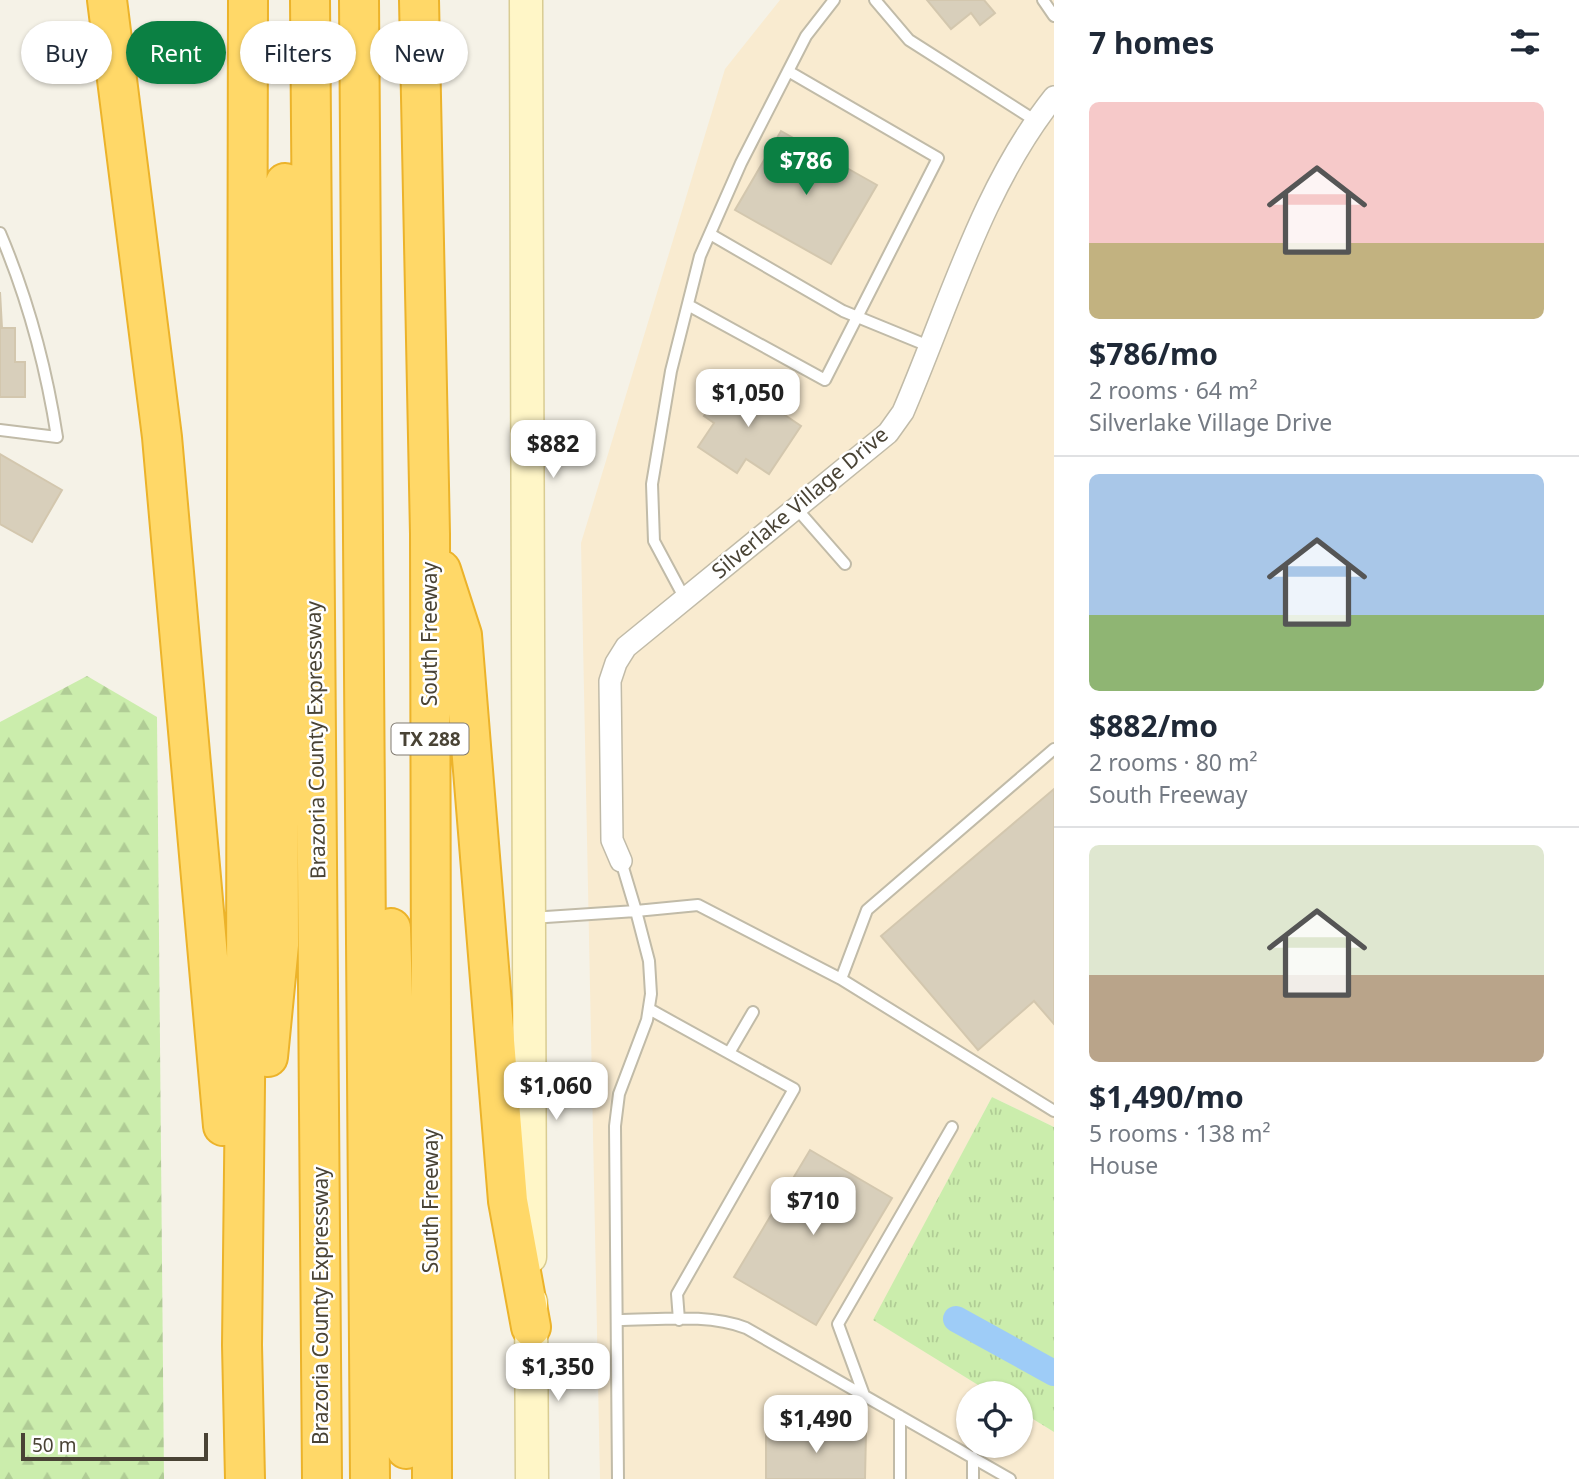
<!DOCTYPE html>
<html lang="en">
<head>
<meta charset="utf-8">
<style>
	body { margin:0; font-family:"Noto Sans",sans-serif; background:#f6f6f7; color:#1f2937; height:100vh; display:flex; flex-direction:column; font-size:26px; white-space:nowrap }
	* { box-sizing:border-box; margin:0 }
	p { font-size:23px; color:#747a83 }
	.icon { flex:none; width:38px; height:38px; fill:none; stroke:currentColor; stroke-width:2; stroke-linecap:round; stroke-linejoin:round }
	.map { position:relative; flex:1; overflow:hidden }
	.panel { display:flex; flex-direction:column; background:#fff; width:525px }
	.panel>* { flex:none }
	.guide { position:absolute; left:21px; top:21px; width:665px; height:63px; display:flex; gap:14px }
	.buttons { position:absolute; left:956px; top:1381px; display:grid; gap:14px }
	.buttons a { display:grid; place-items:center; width:77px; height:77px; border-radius:50%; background:#fff; box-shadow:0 2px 5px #0004; font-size:35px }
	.scale { position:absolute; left:21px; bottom:18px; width:187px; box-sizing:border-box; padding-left:7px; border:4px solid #494335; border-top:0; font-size:19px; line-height:24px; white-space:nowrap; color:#494335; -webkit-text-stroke:5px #fff; paint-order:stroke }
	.price { position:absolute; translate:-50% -60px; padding:0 16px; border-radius:14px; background:#fff; color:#222; font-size:23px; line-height:46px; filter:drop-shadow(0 2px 4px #0008) }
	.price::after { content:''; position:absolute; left:50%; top:42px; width:21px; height:16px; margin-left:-10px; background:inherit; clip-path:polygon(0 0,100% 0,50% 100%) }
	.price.selected { background:#0b8043; color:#fff }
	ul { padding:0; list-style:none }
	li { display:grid; align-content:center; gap:14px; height:371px; padding:0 35px }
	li+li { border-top:2px solid #e0e1e3 }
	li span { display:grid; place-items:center; height:217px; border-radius:10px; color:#555 }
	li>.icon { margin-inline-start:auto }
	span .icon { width:126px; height:126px; fill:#fffc; stroke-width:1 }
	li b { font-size:30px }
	h2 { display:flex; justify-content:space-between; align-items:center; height:84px; padding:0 35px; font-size:30px }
	.tag { padding:0 24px; border-radius:32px; background:#fff; box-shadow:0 2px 5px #0004; font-size:24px; line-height:63px }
	.tag.selected { background:#0b8043; color:#fff }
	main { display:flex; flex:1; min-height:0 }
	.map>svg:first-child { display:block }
	.commercial { fill:#f9ebd0 }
	.grass { fill:url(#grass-tufts) }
	.forest { fill:url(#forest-firs) }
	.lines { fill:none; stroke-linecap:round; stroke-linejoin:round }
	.canal { stroke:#9eccf7; stroke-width:26 }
	.building { fill:#d8cfbb; stroke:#d3c7ae; stroke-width:2 }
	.lane-casing { stroke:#c1bba8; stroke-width:14 }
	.street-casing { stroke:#c1bba8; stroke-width:24 }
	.secondary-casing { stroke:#d9cc92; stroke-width:35 }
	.highway-casing { stroke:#ecb32a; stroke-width:42 }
	.lane { stroke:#fff; stroke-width:10 }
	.street { stroke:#fff; stroke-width:21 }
	.secondary { stroke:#fff6c7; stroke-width:32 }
	.highway { stroke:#ffd868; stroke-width:38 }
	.labels { text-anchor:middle; stroke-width:5; stroke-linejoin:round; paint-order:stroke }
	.shield { fill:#fff; stroke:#807b72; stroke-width:2 }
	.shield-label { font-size:19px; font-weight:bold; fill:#494335 }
	.street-label { font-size:21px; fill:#494335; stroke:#fff }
</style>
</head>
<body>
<main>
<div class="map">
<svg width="1054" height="1479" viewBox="0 0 1054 1479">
	<defs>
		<pattern id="grass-tufts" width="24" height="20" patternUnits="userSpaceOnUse" patternTransform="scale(1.75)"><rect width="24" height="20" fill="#cbedac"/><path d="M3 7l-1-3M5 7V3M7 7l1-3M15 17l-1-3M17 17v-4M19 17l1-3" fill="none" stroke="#b0cc95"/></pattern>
		<pattern id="forest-firs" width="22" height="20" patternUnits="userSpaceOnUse" patternTransform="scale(1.75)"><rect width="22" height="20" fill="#cbedac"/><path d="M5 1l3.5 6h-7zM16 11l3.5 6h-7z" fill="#b0cc95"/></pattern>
	</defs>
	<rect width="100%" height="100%" fill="#f5f2e7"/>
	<path class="commercial" d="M780,0h274v1127l-62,-30 -118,223 117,73h-23v53h52v-35l34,21v47h-454l-19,-936 144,-474z"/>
	<path class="grass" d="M992,1097l62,30v305l-34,-21v-18h-29l-118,-73z"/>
	<path class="forest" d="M87,676l70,41 7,762h-164v-757z"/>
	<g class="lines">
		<path class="canal" d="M956,1319l98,54"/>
	</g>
	<path class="building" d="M927,0h57l11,13 -15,12 -9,-12 -20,16z
		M781,131l96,54 -46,79 -96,-54z
		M0,292l2,36h13v34h10v35h-25z
		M742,377l39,26 -5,6 25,17 -32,48 -23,-15 -9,14 -39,-26 16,-24 -10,-7 12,-16 7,5z
		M0,454l62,36 -30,52 -32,-18z
		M1054,789v235l-20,-23 -56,49 -97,-114z
		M810,1150l82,48 -76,127 -82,-48z
		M766,1431l100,1 -1,47h-99z"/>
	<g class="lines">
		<defs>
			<path id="lane" d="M875,0l34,40 127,81
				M1043,0l11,16
				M0,233c28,66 46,133 57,204l-57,-7
				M710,234l133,77 88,36
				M688,305l137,75 113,-222 -150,-87
				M796,508l49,56
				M685,599l-31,-58 -2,-57 19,-113 29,-115 41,-93 65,-127 28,-36
				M621,861l15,50 62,-6 143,74 213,132
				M531,918l105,-7 13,50 2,33 -4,26 -28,74 -4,32 3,353
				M841,979l26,-69 187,-161
				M649,1009l145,80 -117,205 2,26
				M729,1053l24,-41
				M617,1320c41,0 90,-7 129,8l264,151
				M864,1395l-26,-71 114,-197
				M973,1457v22
				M900,1479v-63"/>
			<path id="street" d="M621,861l-9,-21 -2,-159 6,-18 10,-16 262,-214 15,-21c45,-104 79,-225 151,-315"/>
			<path id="secondary" d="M526,0l4,1257
				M531,1302l1,177"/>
			<path id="highway" d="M107,0l55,437 61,689
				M310,0l12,1479
				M359,0l11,1479
				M419,0l11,534 2,945
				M441,570l21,65 46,566 23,126
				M391,928l15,521
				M268,1057l11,-112 -1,-371 7,-391
				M245,1479l-3,-134 4,-348 2,-997"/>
		</defs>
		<use href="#lane" class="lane-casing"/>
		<use href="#street" class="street-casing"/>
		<use href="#secondary" class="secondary-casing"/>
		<use href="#highway" class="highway-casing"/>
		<use href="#lane" class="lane"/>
		<use href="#street" class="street"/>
		<use href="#secondary" class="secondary"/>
		<use href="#highway" class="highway"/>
	</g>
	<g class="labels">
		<rect class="shield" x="391.5" y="723.5" width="77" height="31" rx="5"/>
		<g class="shield-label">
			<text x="430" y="746">TX 288</text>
		</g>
		<g class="street-label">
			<text transform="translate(800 503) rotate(-40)" y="7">Silverlake Village Drive</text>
			<text transform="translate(430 634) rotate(-90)" y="7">South Freeway</text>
			<text transform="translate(316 740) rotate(-91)" y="7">Brazoria County Expressway</text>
			<text transform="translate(431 1201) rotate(-90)" y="7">South Freeway</text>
			<text transform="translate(321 1306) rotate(-90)" y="7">Brazoria County Expressway</text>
		</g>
	</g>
</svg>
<div class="buttons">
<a><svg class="icon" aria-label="locate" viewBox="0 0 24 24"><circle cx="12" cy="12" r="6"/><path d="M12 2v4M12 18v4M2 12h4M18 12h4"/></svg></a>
</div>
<div class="scale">50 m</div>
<b class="price selected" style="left:806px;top:197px">$786</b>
<b class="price" style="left:748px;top:429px">$1,050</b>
<b class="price" style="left:553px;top:480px">$882</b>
<b class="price" style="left:556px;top:1122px">$1,060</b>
<b class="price" style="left:813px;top:1237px">$710</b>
<b class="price" style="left:558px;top:1403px">$1,350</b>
<b class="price" style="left:816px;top:1455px">$1,490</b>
<div class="guide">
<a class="tag">Buy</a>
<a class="tag selected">Rent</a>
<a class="tag">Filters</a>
<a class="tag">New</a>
</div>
</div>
<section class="panel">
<h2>7 homes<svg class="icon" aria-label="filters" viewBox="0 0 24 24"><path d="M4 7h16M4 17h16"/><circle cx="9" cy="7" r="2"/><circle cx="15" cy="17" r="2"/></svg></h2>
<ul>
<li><span style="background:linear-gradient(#f6c9c9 65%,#c2b280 0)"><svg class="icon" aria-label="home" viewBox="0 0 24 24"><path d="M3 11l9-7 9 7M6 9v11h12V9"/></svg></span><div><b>$786/mo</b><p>2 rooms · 64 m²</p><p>Silverlake Village Drive</p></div></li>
<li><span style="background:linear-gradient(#a9c7e8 65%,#8fb573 0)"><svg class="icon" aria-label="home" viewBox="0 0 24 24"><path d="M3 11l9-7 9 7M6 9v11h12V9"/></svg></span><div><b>$882/mo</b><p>2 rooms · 80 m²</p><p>South Freeway</p></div></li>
<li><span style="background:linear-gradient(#dfe7d0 60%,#b9a48a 0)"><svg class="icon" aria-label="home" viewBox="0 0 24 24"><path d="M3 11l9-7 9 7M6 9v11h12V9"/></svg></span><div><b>$1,490/mo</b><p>5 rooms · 138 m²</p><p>House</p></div></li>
</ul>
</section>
</main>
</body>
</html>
